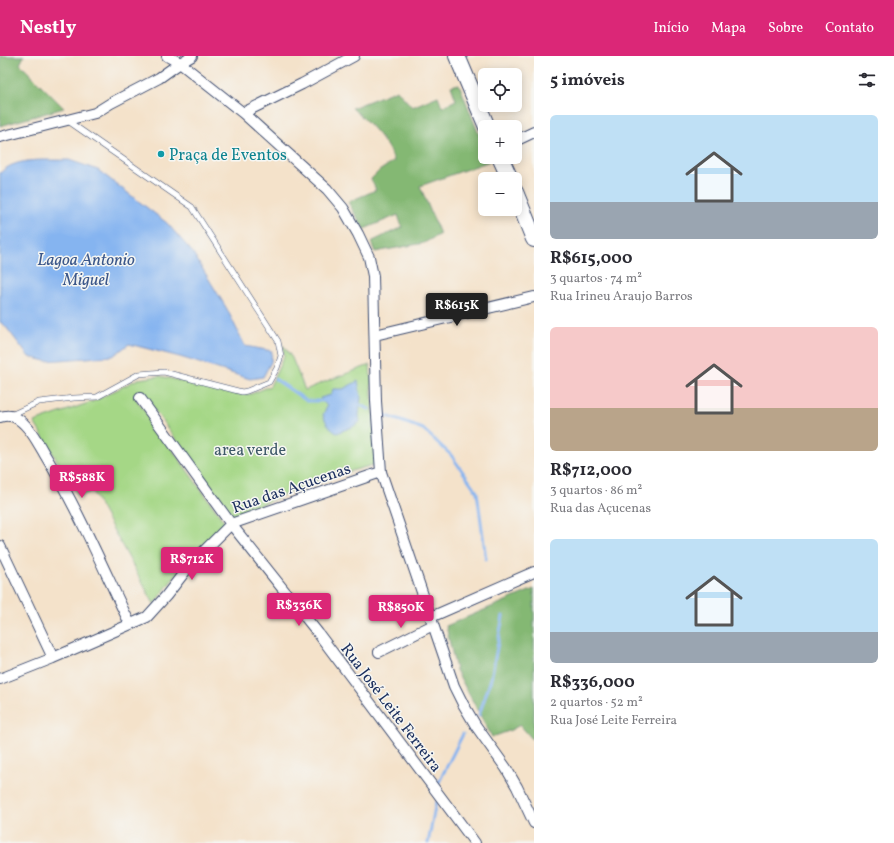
<!DOCTYPE html>
<html lang="pt">
<head>
<meta charset="utf-8">
<style>
	body { margin:0; font-family:Vollkorn,serif; background:#f2f2f3; color:#2b2b33; height:100vh; display:flex; flex-direction:column; font-size:15px; white-space:nowrap }
	* { box-sizing:border-box; margin:0 }
	p { font-size:13px; color:#7c7c81 }
	.icon { flex:none; width:22px; height:22px; fill:none; stroke:currentColor; stroke-width:2; stroke-linecap:round; stroke-linejoin:round }
	.map { position:relative; flex:1; overflow:hidden }
	.drawer { display:flex; flex-direction:column; background:#fff; width:360px }
	.drawer>* { flex:none }
	.fabs { position:absolute; left:478px; top:12px; display:grid; gap:8px }
	.fabs a { display:grid; place-items:center; width:44px; height:44px; border-radius:6px; background:#fff; box-shadow:0 2px 10px #0003; font-size:20px }
	.price { position:absolute; translate:-50% -34px; padding:0 9px; border-radius:4px; background:#db2777; color:#fff; font-size:13px; line-height:26px; filter:drop-shadow(0 1px 2px #0008) }
	.price::after { content:''; position:absolute; left:50%; top:24px; width:12px; height:9px; margin-left:-6px; background:inherit; clip-path:polygon(0 0,100% 0,50% 100%) }
	.price.active { background:#222; color:#fff }
	ul { padding:0; list-style:none }
	li { display:grid; align-content:center; gap:8px; height:212px; padding:0 16px }
	li span { display:grid; place-items:center; height:124px; border-radius:6px; color:#555 }
	li>.icon { margin-inline-start:auto }
	span .icon { width:72px; height:72px; fill:#fffc; stroke-width:1 }
	li b { font-size:17px }
	h2 { display:flex; justify-content:space-between; align-items:center; height:48px; padding:0 16px; font-size:17px }
	header { display:flex; align-items:center; gap:24px; box-sizing:border-box; height:56px; padding:0 20px; background:#db2777; color:#fff }
	header strong { font-size:19px }
	nav { display:flex; gap:22px; margin-inline-start:auto; font-size:14px }
	main { display:flex; flex:1; min-height:0 }
	.map>svg:first-child { display:block }
	.green { fill:#a5d786; stroke:#608372 }
	.forest { fill:#84b873; stroke:#507468 }
	.water { fill:#85b4f0; stroke:#5072a7 }
	.lines { fill:none; stroke-linecap:round; stroke-linejoin:round }
	.stream { stroke:#85b4f0; stroke-width:3 }
	.service-casing { stroke:#3c4a6e; stroke-width:6 }
	.minor-casing { stroke:#3c4a6e; stroke-width:12 }
	.primary-casing { stroke:#3c4a6e; stroke-width:18 }
	.service { stroke:#fff; stroke-width:5 }
	.minor { stroke:#fff; stroke-width:10 }
	.primary { stroke:#fff; stroke-width:16 }
	.culture-dot { fill:#0f9aa8; stroke:#f6f6f2; stroke-width:1.5 }
	.labels { text-anchor:middle; stroke-width:3; stroke-linejoin:round; paint-order:stroke }
	.culture-label { font-size:16px; fill:#0d838f; stroke:#f6f6f2; text-anchor:start }
	.park-label { font-size:16px; fill:#3e5968; stroke:#f6f6f2 }
	.street-label { font-size:16px; fill:#1b2f5e; stroke:#f6f6f2 }
	.water-label { font-size:17px; font-style:italic; fill:#3b578a; stroke:#f6f6f2 }
</style>
</head>
<body>
<header>
<strong>Nestly</strong>
<nav><a>Início</a><a>Mapa</a><a>Sobre</a><a>Contato</a></nav>
</header>
<main>
<div class="map">
<svg width="534" height="787" viewBox="0 0 534 787">
	<rect width="100%" height="100%" fill="#f6f6f2"/>
	<filter id="ink" filterUnits="userSpaceOnUse"><feTurbulence type="fractalNoise" baseFrequency=".025" numOctaves="2"/><feDisplacementMap in="SourceGraphic" scale="8" xChannelSelector="R" yChannelSelector="G"/><feConvolveMatrix kernelMatrix="1 2 1 2 8 2 1 2 1" color-interpolation-filters="sRGB"/></filter>
	<filter id="wash" filterUnits="userSpaceOnUse"><feTurbulence type="fractalNoise" baseFrequency=".012" numOctaves="4" result="noise"/><feDisplacementMap in="SourceGraphic" scale="16" xChannelSelector="R" yChannelSelector="G"/><feGaussianBlur stdDeviation="0.9" result="paint"/><feColorMatrix in="noise" values="0 0 0 0 0 0 0 0 0 0 0 0 0 0 0 0 0 1.4 0 .05"/><feComposite in="paint" operator="in"/></filter>
	<g filter="url(#wash)">
		<rect width="100%" height="100%" fill="#f4e2ca"/>
		<path class="green" d="M283,289l9,13 13,32 24,-10 41,-15 7,99 -56,15 -89,38 -90,-124 -8,3 91,127 -41,41 -30,40 -62,-113 -13,6 -45,-75 60,-21 44,-22 22,-3 76,18h15l19,-8 14,-30z"/>
		<path class="forest" d="M0,0h24l-4,8 44,44 -64,18z
			M459,28l26,66v7h3l2,4 -70,25 20,48 -16,9 -49,9 -4,-10 31,-15 -4,-12 -34,14 -16,-27 28,-12 -5,-11 8,-8 15,-10c-6,-19 -27,-40 -42,-53l45,-18 15,17 26,-11 4,11 14,-7 -5,-14z
			M534,533v152l-14,-16 -11,6 -17,6 -36,-67 -10,-44z"/>
		<path class="water" d="M69,104l29,10 69,53 26,30 34,56 18,37 27,5 -1,11 -8,15 -13,2 -70,-22 -51,-13 -16,12 -67,5 -17,-4 -23,-30 -6,-5v-149c17,-17 47,-12 69,-13z
			M358,325l3,16 -2,18 1,7 -6,4 -17,7c-7,-3 -11,-11 -14,-18l4,-9 -7,-8 11,-3 2,-6h10z"/>
		<g class="lines">
			<path class="stream" d="M275,323l32,22h19
				M357,348l12,5
				M384,359l39,14 28,26 26,37 9,67
				M479,659l12,-36 12,-63
				M439,726l24,-48
				M428,787l8,-41"/>
		</g>
	</g>
	<g filter="url(#ink)">
		<g class="lines">
			<defs>
				<path id="service" d="M11,359l28,-13 35,-4 23,-1 42,-23 25,-2 78,20 5,-1 22,-9 8,-14 4,-12 -3,-15 -86,-134 -124,-86"/>
				<path id="minor" d="M167,0l13,7 63,50 84,76 16,19 15,26 11,23 4,19 3,125 5,71 73,214 9,18 13,22 30,42 11,19 17,36
					M243,57l59,-29 52,-28
					M0,81l95,-24 16,-10 48,-25 21,-15 12,-7
					M515,85l19,-9
					M375,279l159,-38
					M140,342l91,126 87,109 157,210
					M0,361c6,-2 12,-2 18,2 12,8 20,24 27,36 33,54 58,113 85,169
					M0,490l53,112
					M431,561l103,-45
					M379,596l54,-27
					M0,623l53,-21 94,-41 19,-21 24,-31 41,-41 150,-52"/>
				<path id="primary" d="M457,0l30,71
					M500,101l10,22
					M515,136l19,47"/>
			</defs>
			<use href="#service" class="service-casing"/>
			<use href="#minor" class="minor-casing"/>
			<use href="#primary" class="primary-casing"/>
			<use href="#service" class="service"/>
			<use href="#minor" class="minor"/>
			<use href="#primary" class="primary"/>
		</g>
	</g>
	<circle class="culture-dot" cx="161" cy="98" r="4"/>
	<g class="labels">
		<g class="culture-label">
			<text x="169" y="104">Praça de Eventos</text>
		</g>
		<g class="park-label">
			<text x="250" y="399">area verde</text>
		</g>
		<g class="street-label">
			<text transform="translate(291 431) rotate(-19)" y="6">Rua das Açucenas</text>
			<text transform="translate(392 651) rotate(53)" y="6">Rua José Leite Ferreira</text>
		</g>
		<g class="water-label">
			<text x="86" y="209">Lagoa Antonio<tspan x="86" dy="20">Miguel</tspan></text>
		</g>
	</g>
</svg>
<div class="fabs">
<a><svg class="icon" aria-label="locate" viewBox="0 0 24 24"><circle cx="12" cy="12" r="6"/><path d="M12 2v4M12 18v4M2 12h4M18 12h4"/></svg></a>
<a>+</a>
<a>−</a>
</div>
<b class="price active" style="left:457px;top:271px">R$615K</b>
<b class="price" style="left:82px;top:443px">R$588K</b>
<b class="price" style="left:192px;top:525px">R$712K</b>
<b class="price" style="left:299px;top:571px">R$336K</b>
<b class="price" style="left:401px;top:573px">R$850K</b>
</div>
<section class="drawer">
<h2>5 imóveis<svg class="icon" aria-label="filters" viewBox="0 0 24 24"><path d="M4 7h16M4 17h16"/><circle cx="9" cy="7" r="2"/><circle cx="15" cy="17" r="2"/></svg></h2>
<ul>
<li><span style="background:linear-gradient(#bfe0f5 70%,#9aa5b1 0)"><svg class="icon" aria-label="home" viewBox="0 0 24 24"><path d="M3 11l9-7 9 7M6 9v11h12V9"/></svg></span><div><b>R$615,000</b><p>3 quartos · 74 m²</p><p>Rua Irineu Araujo Barros</p></div></li>
<li><span style="background:linear-gradient(#f6c9c9 65%,#b9a48a 0)"><svg class="icon" aria-label="home" viewBox="0 0 24 24"><path d="M3 11l9-7 9 7M6 9v11h12V9"/></svg></span><div><b>R$712,000</b><p>3 quartos · 86 m²</p><p>Rua das Açucenas</p></div></li>
<li><span style="background:linear-gradient(#bfe0f5 75%,#9aa5b1 0)"><svg class="icon" aria-label="home" viewBox="0 0 24 24"><path d="M3 11l9-7 9 7M6 9v11h12V9"/></svg></span><div><b>R$336,000</b><p>2 quartos · 52 m²</p><p>Rua José Leite Ferreira</p></div></li>
</ul>
</section>
</main>
</body>
</html>
